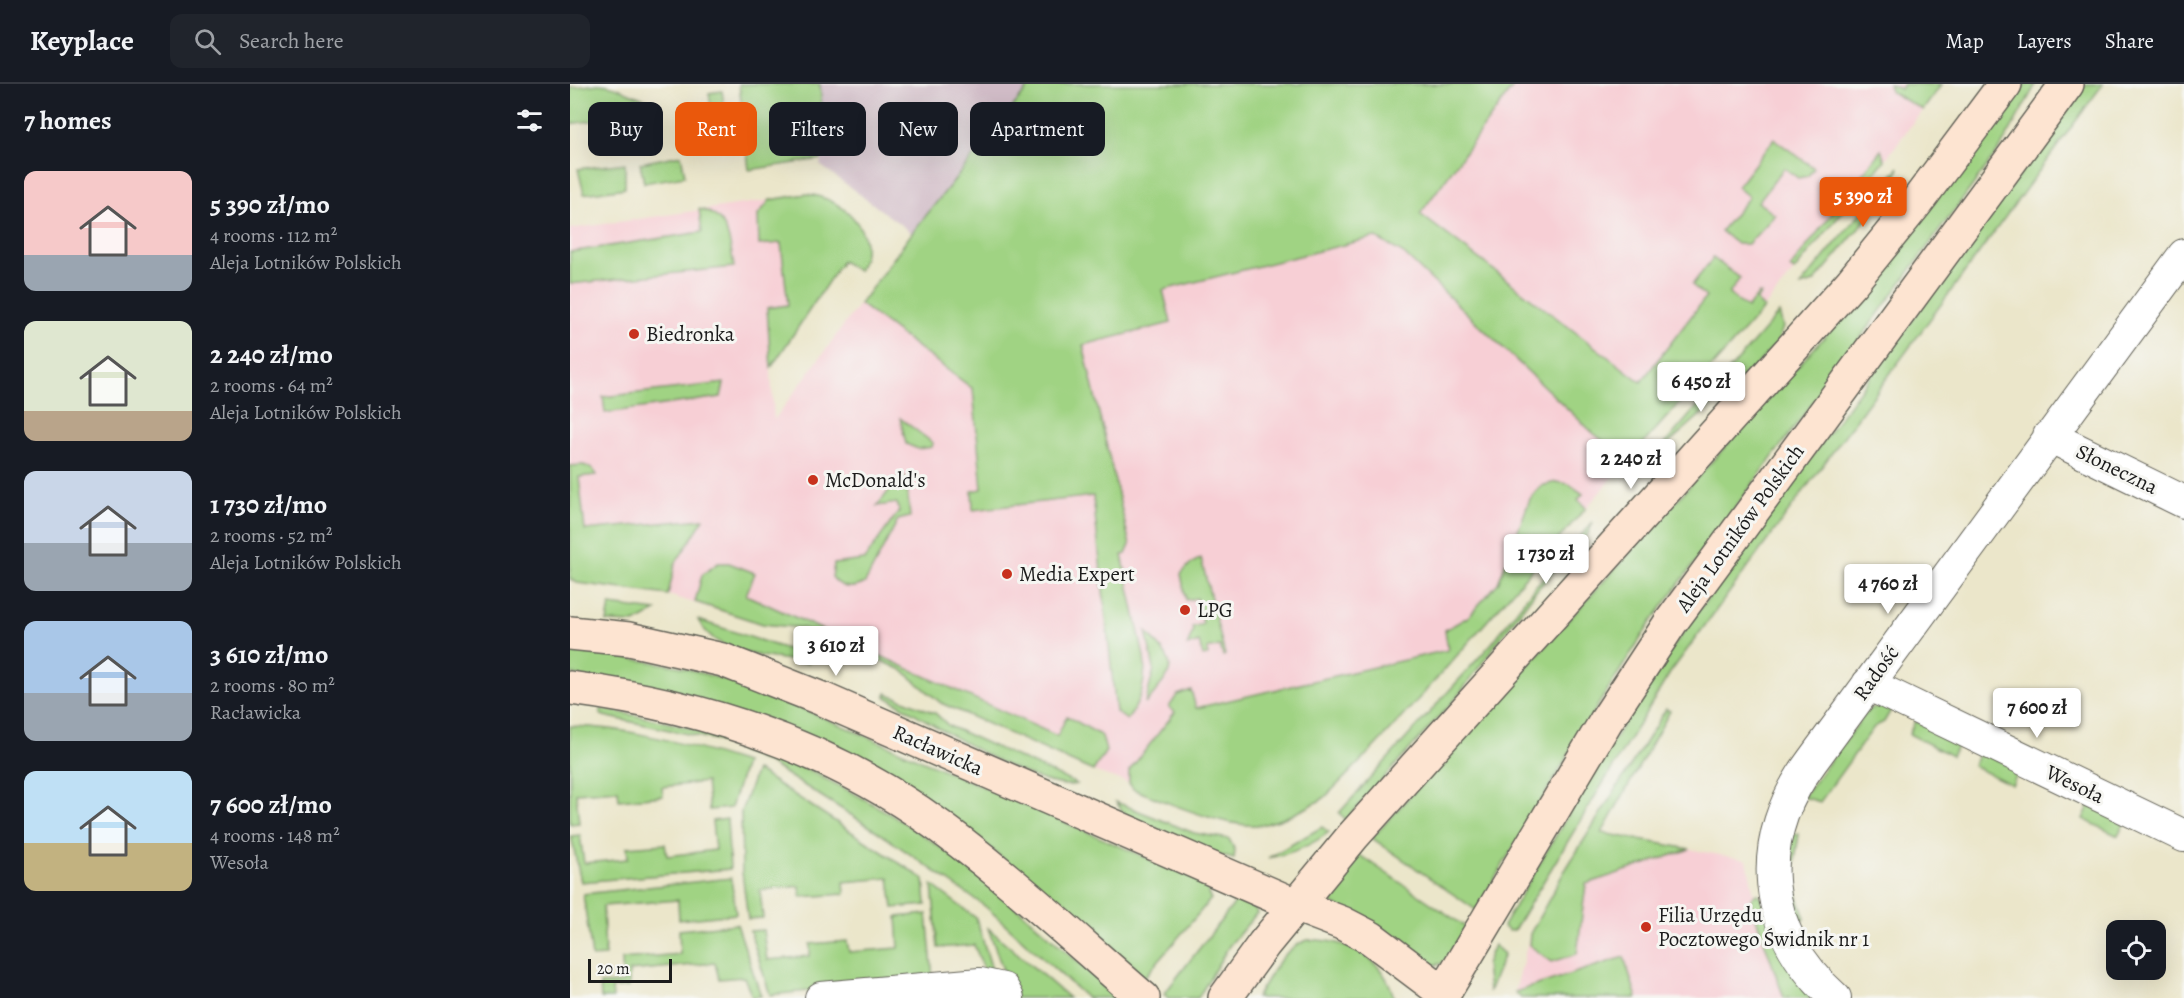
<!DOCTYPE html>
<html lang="en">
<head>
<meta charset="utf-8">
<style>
	body { margin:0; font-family:Alegreya,serif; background:#20242c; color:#f1f3f6; height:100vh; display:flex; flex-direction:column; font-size:22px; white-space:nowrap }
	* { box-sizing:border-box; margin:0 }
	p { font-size:20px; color:#9ea1a6 }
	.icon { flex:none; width:33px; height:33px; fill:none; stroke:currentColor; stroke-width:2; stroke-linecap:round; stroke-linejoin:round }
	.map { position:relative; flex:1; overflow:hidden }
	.panel { display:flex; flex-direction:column; background:#171b24; width:570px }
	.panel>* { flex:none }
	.banner { position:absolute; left:18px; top:18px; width:570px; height:54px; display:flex; gap:12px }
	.controls { position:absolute; left:1536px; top:836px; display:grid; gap:12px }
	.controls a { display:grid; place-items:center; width:60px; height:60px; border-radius:12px; background:#171b24; box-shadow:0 6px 24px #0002; font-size:30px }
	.scale { position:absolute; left:18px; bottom:15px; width:84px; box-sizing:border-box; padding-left:6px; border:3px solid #1c1c1c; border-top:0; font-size:16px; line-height:21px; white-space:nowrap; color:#1c1c1c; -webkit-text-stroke:4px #f6f6f2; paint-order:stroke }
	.price { position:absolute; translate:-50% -51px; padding:0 14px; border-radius:6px; background:#fff; color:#222; font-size:20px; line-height:39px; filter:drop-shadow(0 2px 3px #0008) }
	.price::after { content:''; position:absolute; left:50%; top:36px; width:18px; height:14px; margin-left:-9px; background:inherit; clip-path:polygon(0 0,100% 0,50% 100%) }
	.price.selected { background:#ea580c; color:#fff }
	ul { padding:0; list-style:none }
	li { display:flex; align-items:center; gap:18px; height:150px; padding:0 24px }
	li span { display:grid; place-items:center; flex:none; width:168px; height:120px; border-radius:12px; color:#555 }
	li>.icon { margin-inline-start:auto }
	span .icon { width:72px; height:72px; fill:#fffc; stroke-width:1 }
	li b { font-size:26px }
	h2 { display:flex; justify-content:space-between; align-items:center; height:72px; padding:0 24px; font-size:26px }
	.tag { padding:0 21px; border-radius:12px; background:#171b24; box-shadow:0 6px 24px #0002; font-size:21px; line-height:54px }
	.tag.selected { background:#ea580c; color:#fff }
	header { display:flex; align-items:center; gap:36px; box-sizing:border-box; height:84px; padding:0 30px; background:#171b24; border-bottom:2px solid #363941 }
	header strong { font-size:28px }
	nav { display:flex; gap:33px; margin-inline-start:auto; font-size:21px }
	.search { width:420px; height:54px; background:#20242c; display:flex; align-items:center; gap:15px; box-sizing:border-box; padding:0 21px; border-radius:12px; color:#9ea1a6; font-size:22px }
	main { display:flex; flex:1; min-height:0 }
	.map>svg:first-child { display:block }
	.built { fill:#f7cfd5 }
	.industrial { fill:#d2bdc8 }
	.green { fill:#a0d383; stroke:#5e7850; stroke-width:1.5 }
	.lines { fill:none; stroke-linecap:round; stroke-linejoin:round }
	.street-casing { stroke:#646359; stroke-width:34 }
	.secondary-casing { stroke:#646359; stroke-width:36 }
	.street { stroke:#fff; stroke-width:32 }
	.secondary { stroke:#fde4d1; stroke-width:33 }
	.poi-dot { fill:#c8321e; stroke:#f6f6f2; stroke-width:2 }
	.labels { text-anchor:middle; stroke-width:6; stroke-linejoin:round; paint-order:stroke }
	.poi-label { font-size:21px; fill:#1c1c1c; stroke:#f6f6f2; text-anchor:start }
	.street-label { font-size:21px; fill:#1c1c1c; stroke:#f6f6f2 }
</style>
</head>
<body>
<header>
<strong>Keyplace</strong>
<div class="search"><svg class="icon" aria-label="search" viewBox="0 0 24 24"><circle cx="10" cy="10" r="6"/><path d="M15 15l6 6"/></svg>Search here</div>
<nav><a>Map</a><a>Layers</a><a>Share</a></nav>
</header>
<main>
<section class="panel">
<h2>7 homes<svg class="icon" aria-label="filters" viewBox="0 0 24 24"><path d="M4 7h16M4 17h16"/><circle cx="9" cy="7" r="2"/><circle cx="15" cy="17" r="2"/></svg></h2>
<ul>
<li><span style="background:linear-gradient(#f6c9c9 70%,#9aa5b1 0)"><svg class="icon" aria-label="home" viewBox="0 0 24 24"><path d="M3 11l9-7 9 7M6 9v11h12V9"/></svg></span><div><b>5 390 zł/mo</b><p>4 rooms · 112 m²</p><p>Aleja Lotników Polskich</p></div></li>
<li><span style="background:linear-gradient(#dfe7d0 75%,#b9a48a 0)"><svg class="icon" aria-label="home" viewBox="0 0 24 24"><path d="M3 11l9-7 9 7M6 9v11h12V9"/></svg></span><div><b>2 240 zł/mo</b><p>2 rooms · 64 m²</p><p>Aleja Lotników Polskich</p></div></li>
<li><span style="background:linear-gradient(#c9d6e8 60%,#9aa5b1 0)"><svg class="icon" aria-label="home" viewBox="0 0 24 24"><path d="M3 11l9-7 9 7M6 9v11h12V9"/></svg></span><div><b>1 730 zł/mo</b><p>2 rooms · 52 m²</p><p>Aleja Lotników Polskich</p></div></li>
<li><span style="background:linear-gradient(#a9c7e8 60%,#9aa5b1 0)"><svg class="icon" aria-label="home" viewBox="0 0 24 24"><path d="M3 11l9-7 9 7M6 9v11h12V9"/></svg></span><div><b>3 610 zł/mo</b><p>2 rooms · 80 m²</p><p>Racławicka</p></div></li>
<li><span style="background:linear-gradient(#bfe0f5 60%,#c2b280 0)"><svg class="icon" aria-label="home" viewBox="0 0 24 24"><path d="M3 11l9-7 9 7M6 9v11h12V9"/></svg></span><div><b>7 600 zł/mo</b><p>4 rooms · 148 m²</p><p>Wesoła</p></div></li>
</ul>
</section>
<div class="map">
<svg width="1614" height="914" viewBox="0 0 1614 914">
	<rect width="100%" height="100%" fill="#f6f6f2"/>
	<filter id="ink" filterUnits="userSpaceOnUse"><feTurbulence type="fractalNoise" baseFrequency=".0167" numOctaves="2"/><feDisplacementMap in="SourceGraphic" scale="12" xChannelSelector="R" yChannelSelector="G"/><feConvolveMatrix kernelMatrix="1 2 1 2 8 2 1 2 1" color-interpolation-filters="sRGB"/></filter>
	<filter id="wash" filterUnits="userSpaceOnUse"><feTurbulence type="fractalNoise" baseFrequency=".008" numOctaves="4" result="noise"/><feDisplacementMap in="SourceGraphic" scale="24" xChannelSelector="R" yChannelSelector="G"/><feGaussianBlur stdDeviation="1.35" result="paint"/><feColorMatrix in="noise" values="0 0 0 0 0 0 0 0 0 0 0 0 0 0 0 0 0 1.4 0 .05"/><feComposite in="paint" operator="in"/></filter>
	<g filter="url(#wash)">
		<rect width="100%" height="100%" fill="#ebe6ca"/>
		<path class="built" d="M945,0h427l-57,76 -127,155 -29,-21 -87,88 -222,-169z
			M200,116l-12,15 1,30 22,-3 7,64 -21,3 7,111 111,-151 247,14 239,-61 243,227 27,-3 -55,62 -8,-8 -70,62 -10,21 -10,14 -20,20 -23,13 4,20 -274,61 -46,60v12l-36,-12 -152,-68 -39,-33 -76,-34 -23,-8 -40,-4 -95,-29 7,-31 28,-45 -133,12v-302z
			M1032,749l145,27 7,35 34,103h-267l-6,-6 15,-58 34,-62z"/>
		<path class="industrial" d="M250,0h211l-119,149 -92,-68 5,-20z"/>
		<path class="green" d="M28,0c19,0 33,12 51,16l2,12 -81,12v-36z
			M169,0h81l5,61 -4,14 -72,11z
			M461,0h484l-95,130 221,168 65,-85 -14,-12 21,-27 27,20 -11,16 18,14 12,-15 2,1 -5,7 8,7 -123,138 -27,3 -21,-16 -189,-179 -29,-17 -212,53 8,33 -88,22 47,200 -4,9 -4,1 22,102c3,22 -3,45 -17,63l-11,-8 -23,-216 -120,14 -1,-19 10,-2 -9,-100 -113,-85 52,-71z
			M1319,0l11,5 4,-5h38l-19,26 -32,-18z
			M1454,0h12l-35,63 -350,475 -51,80 -124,208 -104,-72 491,-544z
			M1516,0h17l-433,589 -156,257 -5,1 -6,-5 80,-137 76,-122 63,-89z
			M152,7l8,54 -13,2 -8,-54z
			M1204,55l40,29 -6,8 -10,2 -14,-10 -26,34 17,13 -27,29h-11l-16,-13 28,-34 -12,-10z
			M1311,66l4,10 -91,111 -4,-3z
			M111,71l4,21 -41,7 -4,-20z
			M55,79v25l-41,6 -6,-25z
			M1329,83l-4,15 -34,44 -47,56 -14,4z
			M236,110c36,3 76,39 52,77l-16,-10 -71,107 -4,-60 21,-3 -7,-62 -22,2 -1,-30 12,-15z
			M129,125c30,6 31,33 35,58l-164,17v-32l132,-20z
			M1209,229l4,14 -5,14 -21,24 -103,91z
			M154,299l-3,14 -116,16 -2,-16z
			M330,334l33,25 -1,4 -14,2 -12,-5z
			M13,381l9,3 5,7 -18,2 6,53 119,-11 -29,45 -7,31 -91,-12 -7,-4v-113z
			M336,393l4,40 -12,3 -33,63c-13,7 -24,6 -33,-6l2,-13 30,-4 35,-49 -2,-8 -20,3 21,-27z
			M986,398l13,2 14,10 -5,6 8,8c-87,97 -169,199 -262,290 -18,11 -38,21 -59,26 -31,8 -101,-23 -132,-35l-4,-6v-12l46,-59 -6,-5 8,-12 14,-5 5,18 252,-58 -3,-20 23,-13 30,-34 32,-84 11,-13z
			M1023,438l-5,12 -53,58 -78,105 -111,123 -7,-7 153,-170 41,-54z
			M631,474l24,97 -2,1 -3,-10 -13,3 1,6 -5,1 -4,-14 -12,4 6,-15 -1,-4 11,-3 -6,-26 -11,2 -5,-26 9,-10z
			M148,479h11l26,10 -9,22 311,141 10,-20 35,20 4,15 -13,20 -152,-68 -39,-33 -76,-34 -23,-8 -40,-4 -68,-22 7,-27z
			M40,521l46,6 -21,12 -28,-1z
			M128,536l113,37 -3,6c-39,-8 -89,-4 -110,-43z
			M576,547c33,37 31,35 -1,73l9,-35z
			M0,565l107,17 59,17 56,21 420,182 -4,8 3,5 -68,80 -167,-143 -406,-163z
			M316,609l49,20 14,13 128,58c-37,11 -155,-67 -192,-88z
			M1311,622l10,4 -7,12 -10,5 -54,75 -17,-5 66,-88z
			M30,625c118,19 228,61 327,129 69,46 129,106 192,160h-32l-101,-91 -111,-77 -105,-66 -54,-24 -112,-24 -4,-2z
			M1096,625l4,2 -68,122 88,16 -104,35 -9,70 -25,8 -23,-17 1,-11 34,-62z
			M1345,637l44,21 -7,14 -43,-22z
			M0,642c60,1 119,19 175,37l-14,45 -22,2 -3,-28 -44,5 1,9 -44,4 -1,-10 -42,3 3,30 -9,1z
			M1410,667l39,19 -7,15 -39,-19z
			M186,686l168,109 2,26 -33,3 -4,-30 -45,4 1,12 -44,3 -1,-11 -40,4 3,28 -15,1 -6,-47 -1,-60z
			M546,718l78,31 35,6 6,11 -1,9 -23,-6 -86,-38z
			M1520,720l35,18 -7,14 -35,-17z
			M157,735l3,50 -149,13 -10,-46 9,-1 4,28 44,-4 -1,-12 38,-3 2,12 48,-6 -3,-29z
			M752,743l7,5c-18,14 -39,22 -61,26z
			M1220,750h9l-7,45 13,40 -9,4 -11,-33z
			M788,770l108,73 -22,36 -8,2 -7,-1 -97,-61 -4,-5v-7z
			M161,794l5,36 -57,6 -1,-20 -75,6 2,50 -13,1 -9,-63z
			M362,801l44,33 17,55 -7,1 -12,-29 -36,3z
			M1189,810l52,100v4h-27l-34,-97 4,-6z
			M667,816l18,8 2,5 -28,33 -31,52h-30l-4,-4z
			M357,830l6,64 -163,17 -20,-64 13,-1 4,30 43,-4v-12l37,-3 2,11 50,-4 -2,-31z
			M167,840l24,72 -9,1 -8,-20 -25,2 -4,-16 -86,8v16l-17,1 1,10h-12l-1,-14 23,-1 -1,-24 58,-5 -1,-24z
			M418,844l81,70h-56z
			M738,856c40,-1 76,18 86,58h-138c13,-21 27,-51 52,-58z
			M924,861l10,9 -15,38 -3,-28z
			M1054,873l13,41h-116l-6,-6z"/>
	</g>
	<g filter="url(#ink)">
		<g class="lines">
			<defs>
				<path id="street" d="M1479,352l135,66
					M1298,600l316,152
					M251,914l159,-14 23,5 5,9
					M1265,914c-75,-67 -82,-158 -23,-237l372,-506"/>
				<path id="secondary" d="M0,549l59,6 94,21 99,39 473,206 47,18 29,15 73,55
					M0,604c124,16 245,54 349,124 80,55 151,123 224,186
					M655,914l39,-54 89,-108 499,-554 64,-79 89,-119
					M871,914l165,-277 65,-99 396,-538"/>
			</defs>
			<use href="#street" class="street-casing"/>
			<use href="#secondary" class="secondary-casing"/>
			<use href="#street" class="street"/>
			<use href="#secondary" class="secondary"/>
		</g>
	</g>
	<g class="poi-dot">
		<circle cx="64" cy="250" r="6"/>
		<circle cx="243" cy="396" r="6"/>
		<circle cx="437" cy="490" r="6"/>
		<circle cx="615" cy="526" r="6"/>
		<circle cx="1076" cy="843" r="6"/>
	</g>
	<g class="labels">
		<g class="poi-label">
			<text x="76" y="257">Biedronka</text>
			<text x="255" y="403">McDonald's</text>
			<text x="449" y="497">Media Expert</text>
			<text x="627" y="533">LPG</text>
			<text x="1088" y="838">Filia Urzędu<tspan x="1088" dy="24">Pocztowego Świdnik nr 1</tspan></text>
		</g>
		<g class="street-label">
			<text transform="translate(1547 385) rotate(26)" y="7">Słoneczna</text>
			<text transform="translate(1170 444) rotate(-54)" y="7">Aleja Lotników Polskich</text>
			<text transform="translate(1306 589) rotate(-54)" y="7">Radość</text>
			<text transform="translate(368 666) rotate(24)" y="7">Racławicka</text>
			<text transform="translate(1505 700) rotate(26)" y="7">Wesoła</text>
		</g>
	</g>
</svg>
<div class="controls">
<a><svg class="icon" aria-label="locate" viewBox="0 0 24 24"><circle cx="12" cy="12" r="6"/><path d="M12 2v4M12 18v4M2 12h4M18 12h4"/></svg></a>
</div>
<div class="scale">20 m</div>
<b class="price selected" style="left:1293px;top:144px">5 390 zł</b>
<b class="price" style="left:1131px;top:329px">6 450 zł</b>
<b class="price" style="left:1061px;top:406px">2 240 zł</b>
<b class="price" style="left:976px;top:501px">1 730 zł</b>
<b class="price" style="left:1318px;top:531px">4 760 zł</b>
<b class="price" style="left:266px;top:593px">3 610 zł</b>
<b class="price" style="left:1467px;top:655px">7 600 zł</b>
<div class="banner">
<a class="tag">Buy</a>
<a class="tag selected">Rent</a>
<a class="tag">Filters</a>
<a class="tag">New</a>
<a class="tag">Apartment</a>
</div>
</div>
</main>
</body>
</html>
